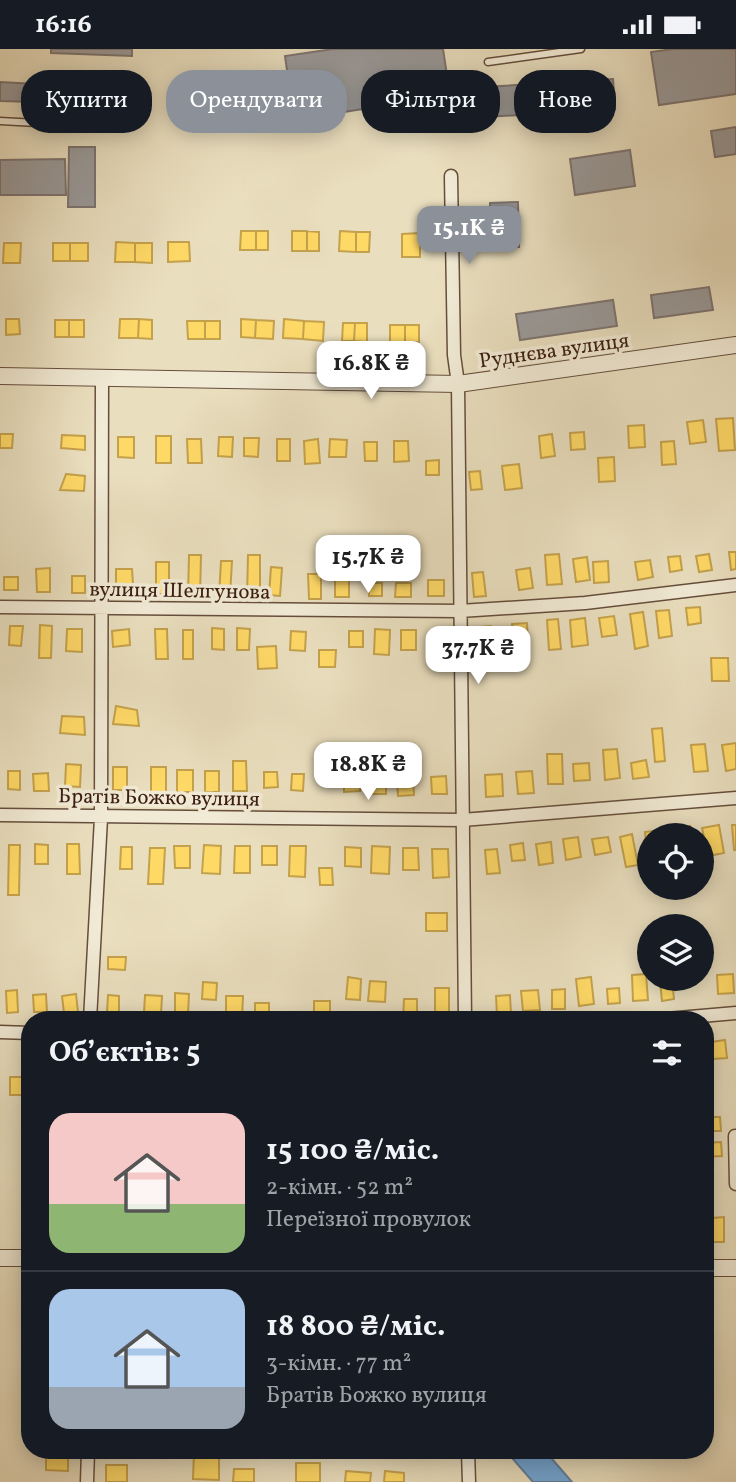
<!DOCTYPE html>
<html lang="uk">
<head>
<meta charset="utf-8">
<style>
	body { margin:0; font-family:Vollkorn,serif; background:#20242c; color:#f1f3f6; height:100vh; display:flex; flex-direction:column; font-size:26px; white-space:nowrap }
	* { box-sizing:border-box; margin:0 }
	p { font-size:23px; color:#9ea1a6 }
	.icon { flex:none; width:38px; height:38px; fill:none; stroke:currentColor; stroke-width:2; stroke-linecap:round; stroke-linejoin:round }
	.map { position:relative; flex:1; overflow:hidden }
	.drawer { position:absolute; left:21px; top:962px; width:693px; height:448px; display:flex; flex-direction:column; background:#171b24; border-radius:28px; box-shadow:0 4px 18px #0003 }
	.drawer>* { flex:none }
	.banner { position:absolute; left:21px; top:21px; width:695px; height:63px; display:flex; gap:14px }
	.tools { position:absolute; left:637px; top:774px; display:grid; gap:14px }
	.tools a { display:grid; place-items:center; width:77px; height:77px; border-radius:50%; background:#171b24; box-shadow:0 4px 18px #0003; font-size:35px }
	.price { position:absolute; translate:-50% -60px; padding:0 16px; border-radius:14px; background:#fff; color:#222; font-size:23px; line-height:46px; filter:drop-shadow(0 2px 4px #0008) }
	.price::after { content:''; position:absolute; left:50%; top:42px; width:21px; height:16px; margin-left:-10px; background:inherit; clip-path:polygon(0 0,100% 0,50% 100%) }
	.price.current { background:#8c9099; color:#fff }
	ul { padding:0; list-style:none }
	li { display:flex; align-items:center; gap:21px; height:175px; padding:0 28px }
	li+li { border-top:2px solid #363941 }
	li span { display:grid; place-items:center; flex:none; width:196px; height:140px; border-radius:21px; color:#555 }
	li>.icon { margin-inline-start:auto }
	span .icon { width:84px; height:84px; fill:#fffc; stroke-width:1 }
	li b { font-size:30px }
	h2 { display:flex; justify-content:space-between; align-items:center; height:84px; padding:0 28px; font-size:30px }
	.pill { padding:0 24px; border-radius:28px; background:#171b24; box-shadow:0 4px 18px #0003; font-size:24px; line-height:63px }
	.pill.current { background:#8c9099; color:#fff }
	.status { display:flex; justify-content:space-between; align-items:center; height:49px; padding:0 35px; background:#171b24; direction:ltr }
	.status svg { height:19px; fill:currentColor }
	.map>svg:first-child { display:block }
	.homes { fill:#ffd966; stroke:#c4a14c; stroke-width:2 }
	.schools { fill:#6fa8dc; stroke:#5f7f9f; stroke-width:2 }
	.industry { fill:#999; stroke:#7d7470; stroke-width:2 }
	.lines { fill:none; stroke-linecap:round; stroke-linejoin:round }
	.service-casing { stroke:#664e3c; stroke-width:9 }
	.minor-casing { stroke:#664e3c; stroke-width:15 }
	.tertiary-casing { stroke:#664e3c; stroke-width:18 }
	.service { stroke:#f1ead5; stroke-width:6 }
	.minor { stroke:#f1ead5; stroke-width:12 }
	.tertiary { stroke:#f1ead5; stroke-width:16 }
	.labels { text-anchor:middle; stroke-width:7; stroke-linejoin:round; paint-order:stroke }
	.street-label { font-size:21px; fill:#3b1e11; stroke:#f1ead5 }
</style>
</head>
<body>
<div class="status"><b>16:16</b><svg viewBox="0 0 49 12"><path d="M0 12V9h3v3zM5 12V6h3v6zM10 12V3h3v9zM15 12V0h3v12zM26 1h20v11H26zM47 4h2v5h-2z"/></svg></div>
<div class="map">
<svg width="736" height="1433" viewBox="0 0 736 1433">
	<rect width="100%" height="100%" fill="#e9debe"/>
	<filter id="stains"><feTurbulence type="fractalNoise" baseFrequency=".00286" numOctaves="4"/><feColorMatrix values="0 0 0 0 .2 0 0 0 0 .09 0 0 0 0 .02 0 0 0 .5 -.17"/></filter>
	<radialGradient id="worn" r=".72"><stop offset=".6" stop-color="#630" stop-opacity="0"/><stop offset="1" stop-color="#630" stop-opacity=".3"/></radialGradient>
	<path class="homes" d="M241,182h15v19h-16z
		M256,182h12v19h-12z
		M292,182h15v20h-15z
		M307,182l12,1v19h-12z
		M340,182l16,1v20l-17,-1z
		M356,183h14l-1,20h-13z
		M420,184v24h-18v-23z
		M116,193l19,1v19h-20z
		M168,193h21l1,19 -22,1z
		M4,194h17l-1,20h-17z
		M53,194h17v18h-17z
		M70,194h18v18h-18z
		M135,194h17v20l-17,-1z
		M6,270h13l1,15 -14,1z
		M120,270h19l-1,19h-19z
		M139,270l13,1v19l-14,-1z
		M241,270l15,1 -1,18 -14,-1z
		M284,270l20,2 -1,18 -20,-1z
		M55,271h14v17h-14z
		M69,271h15v17h-15z
		M256,271l18,1 -1,18 -18,-1z
		M187,272h18v18h-17z
		M205,272h15v18h-15z
		M304,272l20,1 -1,19 -20,-2z
		M343,274h12l-1,18h-12z
		M355,274h12v19l-13,-1z
		M390,276h15v17h-15z
		M405,276h14v17h-14z
		M733,369l2,32 -16,1 -3,-32z
		M703,371l3,22 -16,2 -3,-22z
		M644,376l1,22 -16,1 -1,-22z
		M584,383l1,17 -14,1 -1,-17z
		M0,385h13l-1,14h-12z
		M552,385l3,22 -14,2 -2,-22z
		M62,386l23,1v14l-24,-2z
		M156,387h15v27h-15z
		M118,388h16v21l-16,-1z
		M219,388h14l-1,20 -14,-1z
		M244,389h15l-1,19 -14,-1z
		M187,390h14l1,24h-14z
		M277,390h13v22h-13z
		M318,390l2,24 -15,1 -1,-23z
		M330,390l17,1 -1,17h-17z
		M394,392h14l1,20 -15,1z
		M674,392l2,23 -14,1 -1,-23z
		M364,393h13v19h-12z
		M614,408l1,24 -16,1 -1,-24z
		M439,411v15h-13v-14z
		M519,415l3,24 -17,2 -3,-24z
		M480,422l2,18 -11,1 -2,-18z
		M66,425l19,2 -1,15 -24,-1z
		M729,503h7v17l-5,1z
		M559,505l3,30 -15,1 -2,-30z
		M709,505l3,16 -13,2 -3,-16z
		M189,506h12l-1,42h-12z
		M248,506h12v43h-13z
		M680,507l2,14 -12,2 -2,-15z
		M587,508l3,23 -14,2 -3,-23z
		M650,511l3,17 -15,3 -3,-18z
		M221,512h11l-2,35h-11z
		M608,512l1,21 -15,1 -1,-21z
		M156,513h13v32h-13z
		M271,518l11,1 -2,28 -11,-1z
		M50,519v24h-13l-1,-23z
		M530,519l3,20 -14,2 -3,-20z
		M116,520h16l1,15h-17z
		M483,523l3,24 -12,1 -2,-24z
		M308,525h13v25h-12z
		M72,527h13v17h-13z
		M4,528h14v13h-14z
		M335,531h14v17h-14z
		M428,531h16v16h-16z
		M369,534h13v13h-13z
		M396,534h15v14h-16z
		M700,558l1,16 -13,2 -2,-17z
		M669,561l3,26 -13,2 -3,-27z
		M643,563l5,34 -13,3 -5,-35z
		M614,567l3,19 -15,2 -3,-19z
		M585,569l3,27 -16,2 -2,-27z
		M558,570l3,30 -12,1 -2,-30z
		M527,574l1,20 -15,1 -1,-20z
		M40,576l12,1 -1,32h-12z
		M10,577h13l-2,20 -12,-1z
		M491,577l2,25 -12,1 -2,-25z
		M212,579l12,1v21l-12,-1z
		M237,579l13,1 -1,21h-12z
		M67,580h15v23l-16,-1z
		M129,580l1,16 -17,2 -1,-16z
		M155,580h12l1,30h-12z
		M375,580l15,1 -1,25 -15,-1z
		M183,581h10v29h-10z
		M401,581h15v20h-15z
		M291,582l15,1 -1,19 -15,-1z
		M349,582h14v16h-14z
		M433,582h14v33h-14z
		M276,597l1,22 -19,1 -1,-22z
		M319,601h17l-1,17h-16z
		M711,609h17l1,23h-17z
		M116,657l21,4 2,16 -26,-2z
		M62,667l22,1 1,18 -25,-2z
		M662,679l3,33 -10,1 -3,-33z
		M736,694v26l-10,2 -4,-26z
		M705,695l3,27 -14,1 -3,-27z
		M617,700l3,29 -15,2 -2,-30z
		M547,705h15l1,30h-15z
		M646,711l3,17 -16,2 -2,-16z
		M233,712h13l1,30h-14z
		M589,714l1,17 -16,1 -1,-17z
		M66,715l15,1 -1,22 -15,-1z
		M113,718h14v23h-14z
		M151,718h15v25h-15z
		M177,721h16v22h-16z
		M360,721v21l-16,1v-21z
		M8,722h12v19l-12,-1z
		M205,722h14v21h-14z
		M532,722l2,22 -16,1 -2,-22z
		M264,723h13l1,15 -14,1z
		M48,724l1,18h-15l-1,-17z
		M292,725h12l-1,17 -12,-1z
		M502,725l1,22 -17,1 -1,-22z
		M371,727h15v18h-15z
		M446,727l1,18h-15l-1,-17z
		M413,730l1,16 -16,1 -1,-16z
		M719,776l5,28 -16,3 -6,-28z
		M732,776h4v25h-2z
		M690,777l2,9h-12l-1,-7z
		M660,781l1,5h-12l-1,27 -3,-30z
		M632,785l6,31 -12,2 -6,-30z
		M578,788l3,20 -15,3 -3,-21z
		M608,788l3,15 -16,3 -3,-16z
		M551,793l2,21 -14,2 -3,-21z
		M523,794l2,17 -13,1 -2,-16z
		M35,795l13,1v19h-13z
		M67,795h12l1,30h-13z
		M9,796h11l-1,50h-11z
		M204,796l17,1 -1,28 -18,-1z
		M174,797h16v22h-15z
		M235,797h15v27h-16z
		M262,797h15v19h-15z
		M290,797h16l-1,31 -16,-1z
		M372,797l18,1 -1,27 -18,-1z
		M121,798h11v22h-12z
		M345,798l16,1v19l-16,-1z
		M150,799h15l-2,36h-15z
		M403,799h15l1,22h-16z
		M432,800h16l1,28 -16,1z
		M497,800l3,24 -13,1 -2,-24z
		M319,819h13l1,17h-13z
		M426,864h21v18h-21z
		M108,908h18l-1,13 -17,-1z
		M646,925l2,26 -15,1 -1,-26z
		M733,925l1,19 -16,1 -1,-19z
		M348,928l13,2 -1,21 -14,-1z
		M591,928l3,27 -15,2 -3,-27z
		M672,931l2,19 -12,2 -2,-20z
		M370,932l16,1 -1,20 -17,-1z
		M203,933l14,1 -1,17 -14,-1z
		M435,939h14v32h-14z
		M619,939l1,15 -12,1 -1,-15z
		M565,940v20h-13v-19z
		M17,941l1,22 -11,1 -1,-22z
		M538,941l2,20 -17,1 -2,-20z
		M175,944l14,1 -1,21 -13,-1z
		M46,945l1,18h-13l-1,-17z
		M76,945l2,18 -14,1 -2,-17z
		M108,946l11,1v16h-12z
		M145,946l17,1 -1,18 -17,-1z
		M510,946l1,19 -14,1 -1,-19z
		M226,947h17l-1,23h-16z
		M404,950h13v21h-14z
		M314,952h16v18h-16z
		M255,954h14v16h-14z
		M725,991l2,18 -14,1 -2,-17z
		M10,1028h12v18h-12z
		M705,1068h15l1,14h-16z
		M721,1093l1,14 -17,1v-14z
		M724,1168v25h-12v-24z
		M194,1402l25,1v28l-26,-1z
		M46,1407l22,1v14l-22,-1z
		M296,1414h24v19h-24z
		M106,1416h21v17h-21z
		M234,1420h20v13h-21z
		M346,1422l25,2 -1,9h-25z
		M385,1422l19,2v9h-20z"/>
	<path class="schools" d="M521,1402h41l-10,8 20,23h-39l-21,-24z"/>
	<path class="industry" d="M51,0h81v7l-81,-3z
		M333,0h110l7,46 -156,25 -9,-64z
		M673,0h63v45l-77,11 -8,-53z
		M613,30l2,30 -129,8 -2,-30z
		M0,33l35,2 -1,18 -34,-1z
		M736,78v27l-21,3 -4,-26z
		M69,98h26v60h-27z
		M630,101l5,36 -60,9 -5,-36z
		M65,110l1,36h-66v-35z
		M518,153l1,45h-29v-44z
		M709,238l4,23 -59,8 -3,-23z
		M613,251l4,26 -97,14 -4,-26z"/>
	<g class="lines">
		<defs>
			<path id="service" d="M488,13l93,-13
				M0,72l56,3"/>
			<path id="minor" d="M451,127l3,179 4,29 7,636
				M0,558l460,4 125,-8 151,-18
				M0,766l462,5 274,-22
				M90,971l11,-202 1,-441
				M655,971l81,-7
				M0,983l30,1
				M735,1087l1,48
				M468,1402l1,31
				M87,1433l1,-31"/>
			<path id="tertiary" d="M0,327l458,8 278,-39
				M0,1209h30
				M705,1219h31"/>
		</defs>
		<use href="#service" class="service-casing"/>
		<use href="#minor" class="minor-casing"/>
		<use href="#tertiary" class="tertiary-casing"/>
		<use href="#service" class="service"/>
		<use href="#minor" class="minor"/>
		<use href="#tertiary" class="tertiary"/>
	</g>
	<g class="labels">
		<g class="street-label">
			<text transform="translate(554 301) rotate(-8)" y="7">Руднєва вулиця</text>
			<text transform="translate(180 541) rotate(1)" y="7">вулиця Шелгунова</text>
			<text transform="translate(159 748) rotate(1)" y="7">Братів Божко вулиця</text>
		</g>
	</g>
	<rect width="100%" height="100%" filter="url(#stains)"/>
	<rect width="100%" height="100%" fill="url(#worn)"/>
</svg>
<div class="tools">
<a><svg class="icon" aria-label="locate" viewBox="0 0 24 24"><circle cx="12" cy="12" r="6"/><path d="M12 2v4M12 18v4M2 12h4M18 12h4"/></svg></a>
<a><svg class="icon" aria-label="layers" viewBox="0 0 24 24"><path d="M12 4l9 5-9 5-9-5zM3 14l9 5 9-5"/></svg></a>
</div>
<b class="price current" style="left:469px;top:217px">15.1K ₴</b>
<b class="price" style="left:371px;top:352px">16.8K ₴</b>
<b class="price" style="left:368px;top:546px">15.7K ₴</b>
<b class="price" style="left:478px;top:637px">37.7K ₴</b>
<b class="price" style="left:368px;top:753px">18.8K ₴</b>
<div class="banner">
<a class="pill">Купити</a>
<a class="pill current">Орендувати</a>
<a class="pill">Фільтри</a>
<a class="pill">Нове</a>
</div>
<section class="drawer">
<h2>Об’єктів: 5<svg class="icon" aria-label="filters" viewBox="0 0 24 24"><path d="M4 7h16M4 17h16"/><circle cx="9" cy="7" r="2"/><circle cx="15" cy="17" r="2"/></svg></h2>
<ul>
<li><span style="background:linear-gradient(#f6c9c9 65%,#8fb573 0)"><svg class="icon" aria-label="home" viewBox="0 0 24 24"><path d="M3 11l9-7 9 7M6 9v11h12V9"/></svg></span><div><b>15 100 ₴/міс.</b><p>2-кімн. · 52 m²</p><p>Переїзної провулок</p></div></li>
<li><span style="background:linear-gradient(#a9c7e8 70%,#9aa5b1 0)"><svg class="icon" aria-label="home" viewBox="0 0 24 24"><path d="M3 11l9-7 9 7M6 9v11h12V9"/></svg></span><div><b>18 800 ₴/міс.</b><p>3-кімн. · 77 m²</p><p>Братів Божко вулиця</p></div></li>
</ul>
</section>
</div>
</body>
</html>
